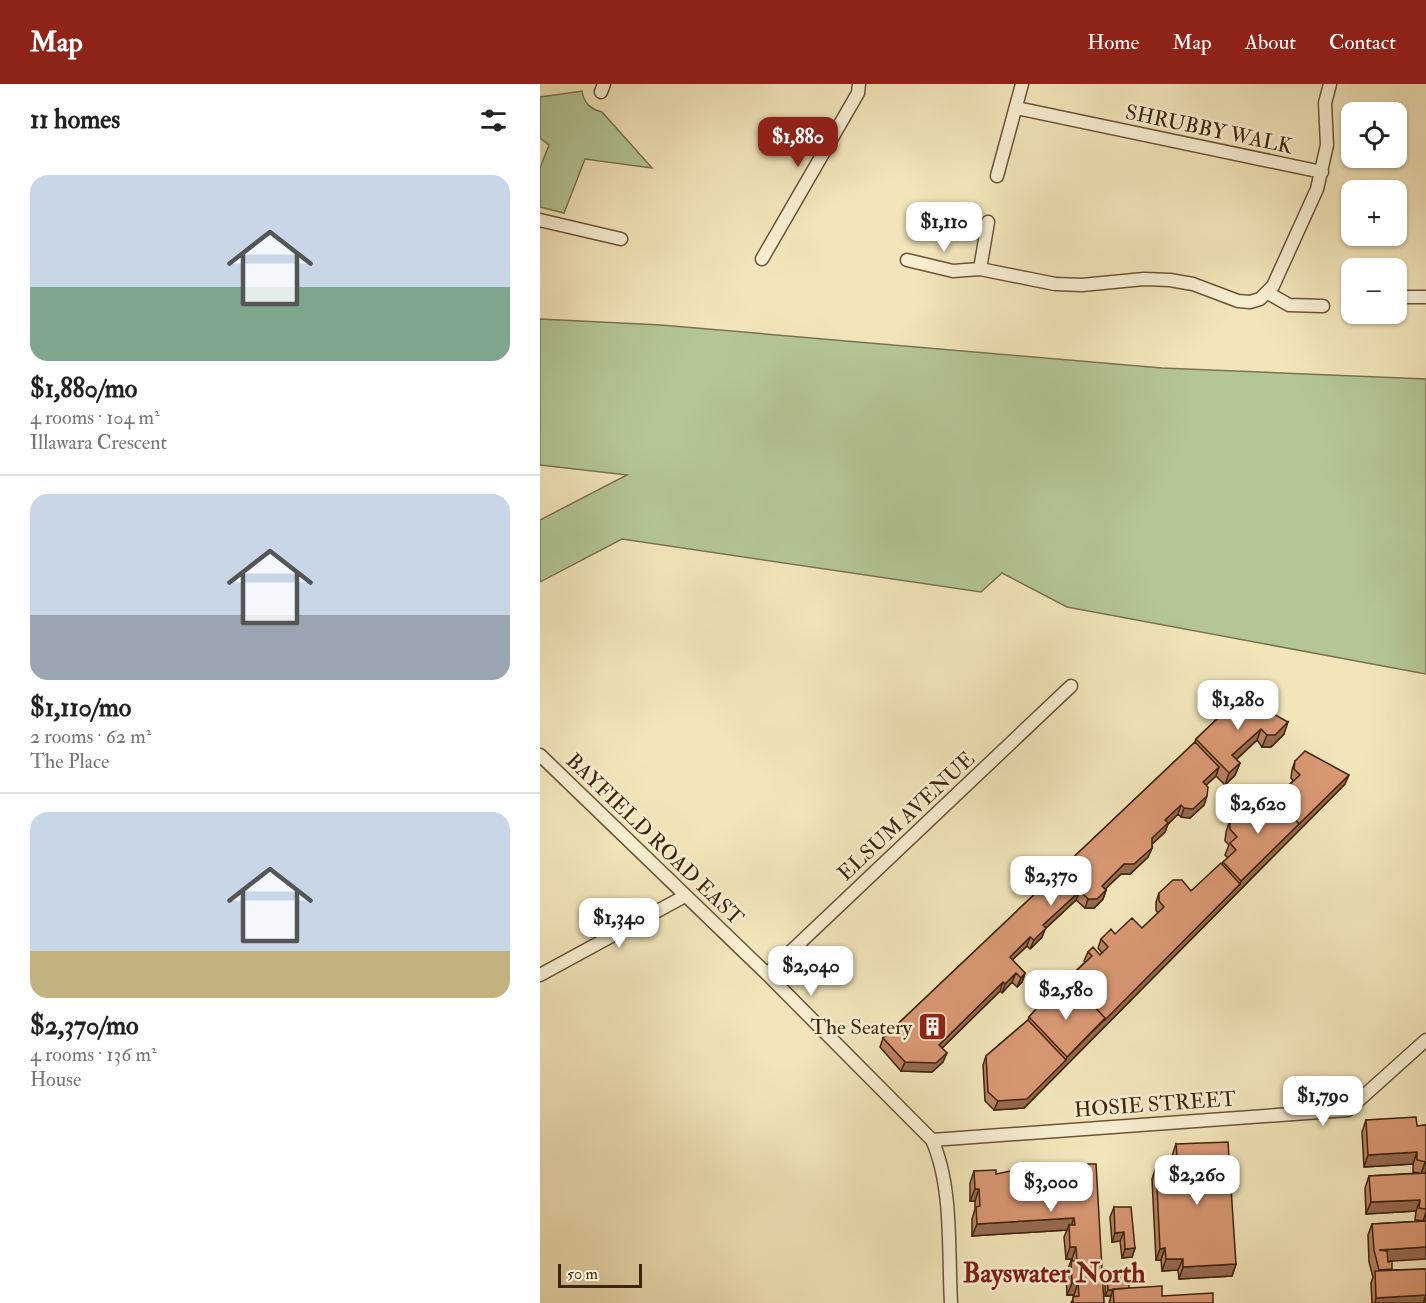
<!DOCTYPE html>
<html lang="en">
<head>
<meta charset="utf-8">
<style>
	body { margin:0; font-family:"IM FELL Double Pica",serif; background:#f6f6f6; color:#202124; height:100vh; display:flex; flex-direction:column; font-size:22px; white-space:nowrap }
	* { box-sizing:border-box; margin:0 }
	p { font-size:20px; color:#757577 }
	.icon { flex:none; width:33px; height:33px; fill:none; stroke:currentColor; stroke-width:2; stroke-linecap:round; stroke-linejoin:round }
	.map { position:relative; flex:1; overflow:hidden }
	.panel { display:flex; flex-direction:column; background:#fff; width:540px }
	.panel>* { flex:none }
	.fabs { position:absolute; left:801px; top:18px; display:grid; gap:12px }
	.fabs a { display:grid; place-items:center; width:66px; height:66px; border-radius:12px; background:#fff; box-shadow:0 2px 4px #0004; font-size:30px }
	.scale { position:absolute; left:18px; bottom:15px; width:84px; box-sizing:border-box; padding-left:6px; border:3px solid #3f230a; border-top:0; font-size:16px; line-height:21px; white-space:nowrap; color:#3f230a; -webkit-text-stroke:4px #f7eed2; paint-order:stroke }
	.price { position:absolute; translate:-50% -51px; padding:0 14px; border-radius:12px; background:#fff; color:#222; font-size:20px; line-height:39px; filter:drop-shadow(0 2px 3px #0008) }
	.price::after { content:''; position:absolute; left:50%; top:36px; width:18px; height:14px; margin-left:-9px; background:inherit; clip-path:polygon(0 0,100% 0,50% 100%) }
	.price.selected { background:#8f2418; color:#fff }
	ul { padding:0; list-style:none }
	li { display:grid; align-content:center; gap:12px; height:318px; padding:0 30px }
	li+li { border-top:2px solid #e0e0e0 }
	li span { display:grid; place-items:center; height:186px; border-radius:18px; color:#555 }
	li>.icon { margin-inline-start:auto }
	span .icon { width:108px; height:108px; fill:#fffc; stroke-width:1 }
	li b { font-size:26px }
	h2 { display:flex; justify-content:space-between; align-items:center; height:72px; padding:0 30px; font-size:26px }
	header { display:flex; align-items:center; gap:36px; box-sizing:border-box; height:84px; padding:0 30px; background:#8f2418; color:#fff }
	header strong { font-size:28px }
	nav { display:flex; gap:33px; margin-inline-start:auto; font-size:21px }
	main { display:flex; flex:1; min-height:0 }
	.map>svg:first-child { display:block }
	.green { fill:#b4c695; stroke:#7a7450; stroke-width:1.5 }
	.lines { fill:none; stroke-linecap:round; stroke-linejoin:round }
	.street-casing { stroke:#6c5436; stroke-width:15 }
	.street { stroke:#f7eed2; stroke-width:12 }
	.wall { fill:#ba8263; stroke:#3f230a; stroke-width:1.5 }
	.shaded-wall { fill:#976a50; stroke:#3f230a; stroke-width:1.5 }
	.building { fill:#d89773; stroke:#3f230a; stroke-width:1.5 }
	.labels { text-anchor:middle; stroke-width:5; stroke-linejoin:round; paint-order:stroke }
	.street-label { font-size:21px; fill:#3f230a; stroke:#f7eed2 }
	.poi-label { font-size:21px; fill:#3f230a; stroke:#f7eed2; text-anchor:end }
	.district-label { font-size:27px; font-weight:bold; fill:#7a1f14; stroke:#f7eed2 }
</style>
</head>
<body>
<header>
<strong>Map</strong>
<nav><a>Home</a><a>Map</a><a>About</a><a>Contact</a></nav>
</header>
<main>
<section class="panel">
<h2>11 homes<svg class="icon" aria-label="filters" viewBox="0 0 24 24"><path d="M4 7h16M4 17h16"/><circle cx="9" cy="7" r="2"/><circle cx="15" cy="17" r="2"/></svg></h2>
<ul>
<li><span style="background:linear-gradient(#c9d6e8 60%,#7fa58c 0)"><svg class="icon" aria-label="home" viewBox="0 0 24 24"><path d="M3 11l9-7 9 7M6 9v11h12V9"/></svg></span><div><b>$1,880/mo</b><p>4 rooms · 104 m²</p><p>Illawara Crescent</p></div></li>
<li><span style="background:linear-gradient(#c9d6e8 65%,#9aa5b1 0)"><svg class="icon" aria-label="home" viewBox="0 0 24 24"><path d="M3 11l9-7 9 7M6 9v11h12V9"/></svg></span><div><b>$1,110/mo</b><p>2 rooms · 62 m²</p><p>The Place</p></div></li>
<li><span style="background:linear-gradient(#c9d6e8 75%,#c2b280 0)"><svg class="icon" aria-label="home" viewBox="0 0 24 24"><path d="M3 11l9-7 9 7M6 9v11h12V9"/></svg></span><div><b>$2,370/mo</b><p>4 rooms · 136 m²</p><p>House</p></div></li>
</ul>
</section>
<div class="map">
<svg width="886" height="1219" viewBox="0 0 886 1219">
	<rect width="100%" height="100%" fill="#f2e5ba"/>
	<filter id="stains"><feTurbulence type="fractalNoise" baseFrequency=".00333" numOctaves="4"/><feColorMatrix values="0 0 0 0 .2 0 0 0 0 .09 0 0 0 0 .02 0 0 0 .5 -.17"/></filter>
	<radialGradient id="worn" r=".72"><stop offset=".6" stop-color="#630" stop-opacity="0"/><stop offset="1" stop-color="#630" stop-opacity=".3"/></radialGradient>
	<path class="green" d="M42,7c2,12 8,18 20,21l50,56 -67,-9 -21,54 -24,-6v-39l9,-23 -9,-7v-41z
		M0,235l121,6 501,43 264,11v295l-359,-67 -65,-34 -21,19 -359,-53 -82,43v-62l87,-45 -87,-10z"/>
	<g class="lines">
		<defs>
			<path id="street" d="M61,8l3,-8
				M477,24l305,64
				M457,92l25,-92
				M0,136l81,19
				M448,138l-8,47 75,15 27,1 62,-6 26,1 23,4 45,17 12,1 10,-3 13,-13 44,-97 10,-44 -2,-42 5,-19
				M222,175l96,-166 1,-9
				M367,176l46,11 27,-2
				M728,209l21,12 34,1
				M856,213h30
				M0,671l227,219 165,166c21,46 16,112 19,163
				M227,890l304,-288
				M0,891l145,-79
				M392,1056l416,-30 78,-70"/>
		</defs>
		<use href="#street" class="street-casing"/>
		<use href="#street" class="street"/>
	</g>
	<path class="wall" d="M701,612l43,38 -13,13h-9l-5,-7 -21,20 4,3 -5,12 -10,10 -9,-9 -10,9 -2,20 -14,13 -9,-1 -3,-3 -10,10 -3,8 -13,12v4l-4,9 -18,17h-9l-16,15 1,1 -3,9 -9,9h-9l-9,-8 -31,29 -3,8 -12,12 -3,-3 -15,14 13,13 -3,9 -5,5 -5,-5 -10,11 -2,-2 -58,57 1,14 -11,10 -31,-1 -21,-24 3,-9 312,-296 1,-3z
		M755,677l50,23 -321,324 -30,2 -9,-9 -2,-36 3,-9 42,-36 1,-3 9,-10 -1,-1 4,-12 25,16 16,-16 -12,-12 4,-9 11,-11 -1,-1 4,-9 12,3 2,-2 -4,-5 3,-9 14,-5 27,-6 16,-15 -2,-3v-8l3,-9 32,-2 31,-27 1,-2 5,-4 -3,-3 4,-10 -4,-4 1,-9 4,-12 26,-11 19,-11 18,-17 -2,-3 1,-8z
		M826,1036l51,6 9,-1v96l-38,40 4,9 34,-1v34h-54l-1,-20 2,-6 -4,-15 -1,-27 4,-11 51,-3 -8,-1 1,-9 -50,3 -1,-26 4,-12 50,-3 -6,-1v-8l-49,3 -2,-35z
		M636,1060l60,120 -4,12 -53,3 -1,-9 -16,1 -1,-11h-5l-4,-81 4,-12 16,-1v-10z
		M548,1080l16,139h-33l3,-6v-2h-7l-1,-22 5,-12h1v-2h-6l-2,-22 3,-7 -95,6v-17l3,-10v-8h-5v-18l4,-12 22,3 33,-2 1,-4 32,2 2,-4 12,3h11z
		M574,1123l21,41 -3,9 -10,1 -2,-17 -8,1 -2,-25z
		M567,1191l22,13 33,8 51,7h-104l2,-7h-6v-15z"/>
	<path class="shaded-wall" d="M748,638l-4,12 -13,13h-9l5,-12z
		M721,645l-4,11 -29,27 4,-12z
		M700,679l-5,12 -10,10 4,-12z
		M679,683l-3,9 -16,15 3,-9z
		M809,691l-4,9 -321,324 -30,2 4,-9 68,-41 1,-3 173,-173 1,-3 58,-57z
		M667,712l-3,9 -14,13 -9,-1 3,-9z
		M641,721l-3,9 -10,10 -3,8 -16,15 3,-9 13,-18z
		M612,764l-4,9 -18,17h-9l-22,21 3,-9 22,-22z
		M566,806l-3,9 -9,9h-9l3,-9z
		M540,807l-4,9 -31,29 -3,8 -12,12 4,-9 9,-15z
		M490,853l-3,9 -21,20 4,-9z
		M476,889l-4,9 -10,11 3,-9z
		M485,889l-3,9 -5,5 4,-9z
		M463,898l-3,9 -64,63 3,-9z
		M407,969l-4,9 -11,10 -31,-1 4,-9z
		M877,1068l-4,12 -49,3 4,-12z
		M885,1078h1v11l-5,1z
		M435,1105h4l-4,12h-5z
		M880,1116l-4,11 -50,3 5,-12z
		M886,1128v9h-3z
		M534,1134l-4,12 -1,-5 -2,5 -95,6 5,-12z
		M584,1148l-4,9 -8,1 3,-9z
		M530,1163h6l-4,12h-6z
		M886,1163v12l-49,3 2,-12z
		M595,1164l-3,9 -10,1 3,-9z
		M625,1164l-4,12h-5l4,-11z
		M626,1175h17l-5,11 -16,1z
		M696,1180l-4,12 -53,3 4,-12z
		M532,1199h6l-4,12h-7z
		M568,1206h5l-2,6h-6z
		M886,1211l-3,8h-48l1,-5z"/>
	<path class="building" d="M701,612l47,26 -13,13h-8l-6,-6 -29,26 8,8 -11,10 -33,-34z
		M655,658l24,25 -16,15 5,5 -1,9 -14,13 -9,-1 -3,-3 -16,15 3,3 -16,15v10l-18,16h-10l-22,22 4,4 -9,9h-9l-8,-8 -37,34 3,3 -12,12 -4,-3 -20,20 15,16 -4,5 -5,-5 -11,11 -2,-2 -64,63 8,8 -11,10 -31,-1 -22,-24z
		M765,667l44,24 -52,51 2,-2 -24,-26 25,-23 -6,-6 1,-8z
		M731,710l28,30 -58,57 -18,-19 13,-12 -6,-7 7,-6 -7,-8v-9l15,-14 11,3z
		M681,779l19,21 -136,137 1,-3 -22,-23 6,-6 -15,-16 18,-17 -4,-4 5,-5 7,8 8,-8 -7,-8 10,-10 4,5 17,-16 10,10 22,-21 -5,-6v-8l14,-13h9l9,11z
		M506,905l20,21 16,-16 23,24 -38,39 -38,-40 16,-18 -4,-5z
		M488,936l38,40 -39,39 -29,2 -10,-9 -2,-36z
		M876,1033l1,9 9,-1v37l-9,-2v-8l-49,3 -2,-35z
		M688,1058l8,122 -53,3v-8h-17l-1,-11 -5,1 -4,-82 22,-1 -2,-22z
		M548,1080h8l8,139h-31v-6l6,-1 -1,-13h-6l-1,-22h6l-1,-14h-6l-1,-22h6l-1,-7 -97,6 -1,-17 4,-1 -1,-17h-4l-1,-18 22,-1v4l29,-6v4h5v-4l29,-2v4h5v-4l12,-1v4h13z
		M886,1089v36l-7,-1 1,-8 -49,2 -2,-26z
		M574,1123h17l4,41 -10,1 -1,-17 -9,1z
		M886,1137v26l-47,3 8,1 1,11 4,-1v8l-13,1 -5,-20 -2,-26z
		M886,1185v34h-1l1,-8 -50,3 -1,-27z
		M588,1190l1,14 -21,2 -1,-15z
		M622,1202v10l51,-3v10h-99l-1,-14z"/>
	<defs>
		<symbol id="building-square" viewBox="-11 -11 22 22"><rect x="-9" y="-9" width="18" height="18" rx="4" fill="#8f2418" stroke="#f7eed2"/><path d="M-4-6H4V6H1V3H-1V6H-4ZM-2.5-4.3h1.7v1.8h-1.7ZM.8-4.3h1.7v1.8H.8ZM-2.5-1h1.7V.8h-1.7ZM.8-1h1.7V.8H.8Z" fill="#fff"/></symbol>
	</defs>
	<g fill-rule="evenodd">
		<use href="#building-square" x="376" y="926" width="33" height="33"/>
	</g>
	<g class="labels">
		<g class="street-label">
			<text transform="translate(669 45) rotate(12)" y="7">SHRUBBY WALK</text>
			<text transform="translate(366 732) rotate(-43)" y="7">ELSUM AVENUE</text>
			<text transform="translate(115 755) rotate(44)" y="7">BAYFIELD ROAD EAST</text>
			<text transform="translate(615 1020) rotate(-4)" y="7">HOSIE STREET</text>
		</g>
		<g class="poi-label">
			<text x="372" y="950">The Seatery</text>
		</g>
		<g class="district-label">
			<text x="514" y="1198">Bayswater North</text>
		</g>
	</g>
	<rect width="100%" height="100%" filter="url(#stains)"/>
	<rect width="100%" height="100%" fill="url(#worn)"/>
</svg>
<div class="fabs">
<a><svg class="icon" aria-label="locate" viewBox="0 0 24 24"><circle cx="12" cy="12" r="6"/><path d="M12 2v4M12 18v4M2 12h4M18 12h4"/></svg></a>
<a>+</a>
<a>−</a>
</div>
<div class="scale">50 m</div>
<b class="price selected" style="left:258px;top:84px">$1,880</b>
<b class="price" style="left:404px;top:169px">$1,110</b>
<b class="price" style="left:698px;top:647px">$1,280</b>
<b class="price" style="left:718px;top:751px">$2,620</b>
<b class="price" style="left:511px;top:823px">$2,370</b>
<b class="price" style="left:79px;top:865px">$1,340</b>
<b class="price" style="left:271px;top:913px">$2,040</b>
<b class="price" style="left:526px;top:937px">$2,580</b>
<b class="price" style="left:783px;top:1043px">$1,790</b>
<b class="price" style="left:657px;top:1122px">$2,260</b>
<b class="price" style="left:511px;top:1129px">$3,000</b>
</div>
</main>
</body>
</html>
